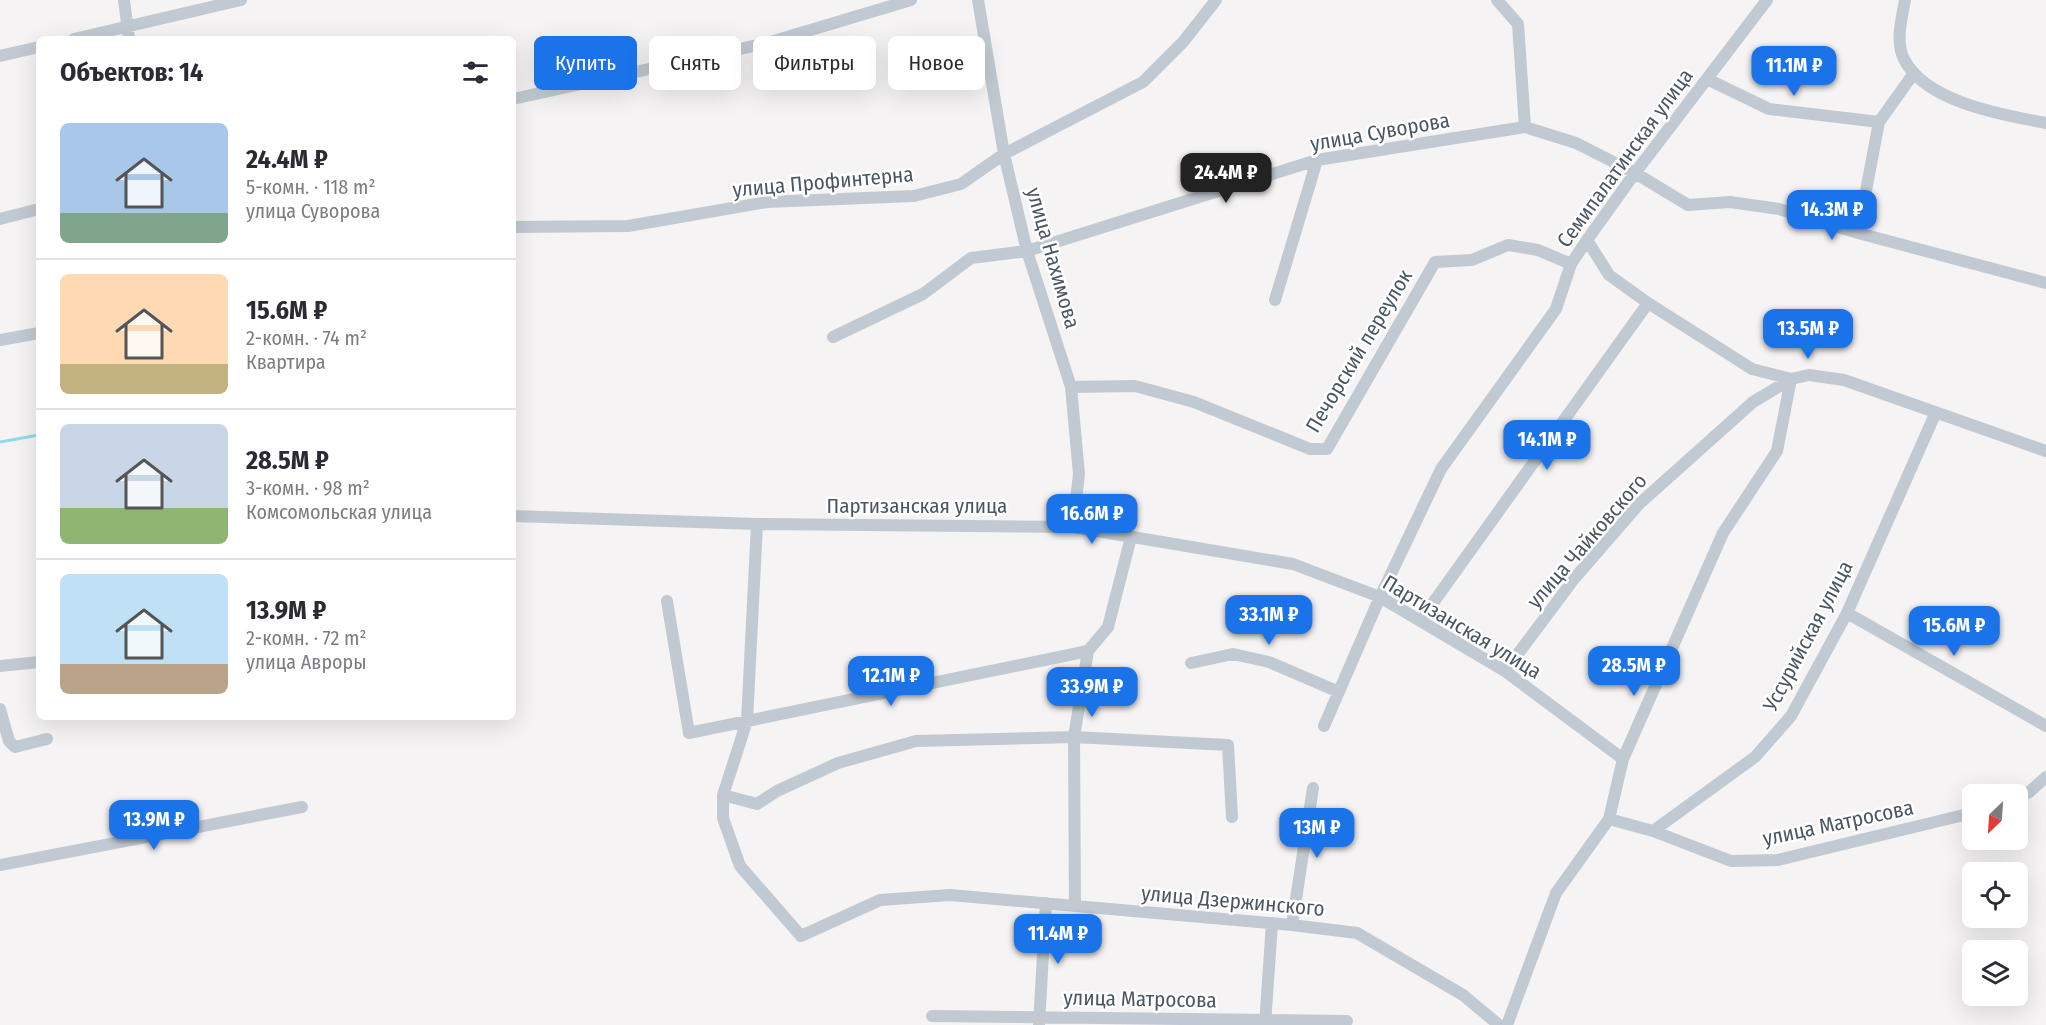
<!DOCTYPE html>
<html lang="ru">
<head>
<meta charset="utf-8">
<style>
	body { margin:0; font-family:"Fira Sans Condensed",sans-serif; background:#f2f2f3; color:#2b2b33; height:100vh; display:flex; flex-direction:column; font-size:22px; white-space:nowrap }
	* { box-sizing:border-box; margin:0 }
	p { font-size:20px; color:#7c7c81 }
	.icon { flex:none; width:33px; height:33px; fill:none; stroke:currentColor; stroke-width:2; stroke-linecap:round; stroke-linejoin:round }
	.map { position:relative; flex:1; overflow:hidden }
	.drawer { position:absolute; left:36px; top:36px; width:480px; height:684px; display:flex; flex-direction:column; background:#fff; border-radius:9px; box-shadow:0 6px 24px #0002 }
	.drawer>* { flex:none }
	.guide { position:absolute; left:534px; top:36px; width:570px; height:54px; display:flex; gap:12px }
	.needle { width:39px; rotate:205deg }
	.controls { position:absolute; left:1962px; top:784px; display:grid; gap:12px }
	.controls a { display:grid; place-items:center; width:66px; height:66px; border-radius:9px; background:#fff; box-shadow:0 6px 24px #0002; font-size:30px }
	.price { position:absolute; translate:-50% -51px; padding:0 14px; border-radius:12px; background:#1a73e8; color:#fff; font-size:20px; line-height:39px; filter:drop-shadow(0 2px 3px #0008) }
	.price::after { content:''; position:absolute; left:50%; top:36px; width:18px; height:14px; margin-left:-9px; background:inherit; clip-path:polygon(0 0,100% 0,50% 100%) }
	.price.active { background:#222; color:#fff }
	ul { padding:0; list-style:none }
	li { display:flex; align-items:center; gap:18px; height:150px; padding:0 24px }
	li+li { border-top:2px solid #e1e1e2 }
	li span { display:grid; place-items:center; flex:none; width:168px; height:120px; border-radius:9px; color:#555 }
	li>.icon { margin-inline-start:auto }
	span .icon { width:72px; height:72px; fill:#fffc; stroke-width:1 }
	li b { font-size:26px }
	h2 { display:flex; justify-content:space-between; align-items:center; height:72px; padding:0 24px; font-size:26px }
	.tag { padding:0 21px; border-radius:9px; background:#fff; box-shadow:0 6px 24px #0002; font-size:21px; line-height:54px }
	.tag.active { background:#1a73e8; color:#fff }
	.map>svg:first-child { display:block }
	.lines { fill:none; stroke-linecap:round; stroke-linejoin:round }
	.stream { stroke:#90daee; stroke-width:3 }
	.minor { stroke:#c1cad2; stroke-width:12 }
	.labels { text-anchor:middle; stroke-width:5; stroke-linejoin:round; paint-order:stroke }
	.street-label { font-size:21px; fill:#4a5661; stroke:#fff }
</style>
</head>
<body>
<div class="map">
<svg width="2046" height="1025" viewBox="0 0 2046 1025">
	<rect width="100%" height="100%" fill="#f5f3f3"/>
	<g class="lines">
		<path class="stream" d="M0,442l39,-7"/>
		<path class="minor" d="M124,0l5,39
			M978,0l26,154 23,97 44,136 8,87 -6,53
			M1497,0l21,24 7,103
			M1905,0c-3,17 -10,42 -1,59 21,43 99,56 142,64
			M74,39l167,-39
			M0,56l39,-9
			M1707,79l62,30 110,13
			M513,99l254,-56 144,-43
			M0,219l39,-10
			M513,227l115,-1 139,-24 147,-6 47,-12 43,-30 139,-72 40,-40 33,-42
			M1858,233l21,-111 35,-49
			M1587,240l22,35 39,28 104,66 39,10 18,-4 35,5 202,71
			M1275,300l42,-140
			M833,337l90,-43 48,-36 56,-7 290,-91 208,-33 51,16 59,30 53,32 42,-3 49,7 79,24 188,50
			M0,340l39,-7
			M1071,387l64,-1 59,16 116,47h17l108,-187 37,-2 36,-15 30,5 33,14
			M513,516l244,8 316,3 220,37 87,33 125,74 118,88
			M757,524l-10,197 -24,74v23l17,48 61,70 79,-36 70,-5 342,30 65,8 106,62 36,30
			M667,601l22,132 399,-82
			M1847,613l199,113
			M1420,621l228,-318
			M1191,663l42,-9 36,8 70,30
			M0,666l39,-4
			M1505,671l69,-92 65,-75 114,-102 38,-23
			M0,709l9,32 6,6 32,-8
			M1324,726l56,-129 61,-128 115,-160 15,-45 16,-24 48,-67 132,-173
			M723,795l34,9 20,-13 61,-28 78,-22 158,-4 154,8 4,72
			M2018,797l10,-4 18,-16
			M1609,819l44,12 78,30 47,-1 194,-47
			M1653,831l102,-74 36,-41 56,-103 89,-201
			M0,865l302,-58
			M1075,906l-1,-169 14,-86 20,-24 23,-90
			M1292,925l21,-137
			M932,1016l415,5
			M1039,1024l7,-121
			M1265,1025l7,-102
			M1507,1025l49,-132 53,-74 14,-60 100,-226 54,-82 14,-72"/>
	</g>
	<g class="labels">
		<g class="street-label">
			<text transform="translate(1380 132) rotate(-10)" y="7">улица Суворова</text>
			<text transform="translate(1625 158) rotate(-54)" y="7">Семипалатинская улица</text>
			<text transform="translate(823 182) rotate(-5)" y="7">улица Профинтерна</text>
			<text transform="translate(1053 258) rotate(74)" y="7">улица Нахимова</text>
			<text transform="translate(1359 351) rotate(-59)" y="7">Печорский переулок</text>
			<text x="917" y="513">Партизанская улица</text>
			<text transform="translate(1587 541) rotate(-49)" y="7">улица Чайковского</text>
			<text transform="translate(1462 627) rotate(31)" y="7">Партизанская улица</text>
			<text transform="translate(1808 636) rotate(-62)" y="7">Уссурийская улица</text>
			<text transform="translate(1838 823) rotate(-12)" y="7">улица Матросова</text>
			<text transform="translate(1233 901) rotate(5)" y="7">улица Дзержинского</text>
			<text transform="translate(1140 999) rotate(1)" y="7">улица Матросова</text>
		</g>
	</g>
</svg>
<div class="controls">
<a><svg class="needle" viewBox="-14 -14 28 28"><path d="M0-13l5 13h-10z" fill="#e53935"/><path d="M0 13l5-13h-10z" fill="#7c7c81"/></svg></a>
<a><svg class="icon" aria-label="locate" viewBox="0 0 24 24"><circle cx="12" cy="12" r="6"/><path d="M12 2v4M12 18v4M2 12h4M18 12h4"/></svg></a>
<a><svg class="icon" aria-label="layers" viewBox="0 0 24 24"><path d="M12 4l9 5-9 5-9-5zM3 14l9 5 9-5"/></svg></a>
</div>
<b class="price" style="left:1794px;top:97px">11.1M ₽</b>
<b class="price active" style="left:1226px;top:204px">24.4M ₽</b>
<b class="price" style="left:1832px;top:241px">14.3M ₽</b>
<b class="price" style="left:1808px;top:360px">13.5M ₽</b>
<b class="price" style="left:1547px;top:471px">14.1M ₽</b>
<b class="price" style="left:1092px;top:545px">16.6M ₽</b>
<b class="price" style="left:1269px;top:646px">33.1M ₽</b>
<b class="price" style="left:1954px;top:657px">15.6M ₽</b>
<b class="price" style="left:1634px;top:697px">28.5M ₽</b>
<b class="price" style="left:891px;top:707px">12.1M ₽</b>
<b class="price" style="left:1092px;top:718px">33.9M ₽</b>
<b class="price" style="left:154px;top:851px">13.9M ₽</b>
<b class="price" style="left:1317px;top:859px">13M ₽</b>
<b class="price" style="left:1058px;top:965px">11.4M ₽</b>
<div class="guide">
<a class="tag active">Купить</a>
<a class="tag">Снять</a>
<a class="tag">Фильтры</a>
<a class="tag">Новое</a>
</div>
<section class="drawer">
<h2>Объектов: 14<svg class="icon" aria-label="filters" viewBox="0 0 24 24"><path d="M4 7h16M4 17h16"/><circle cx="9" cy="7" r="2"/><circle cx="15" cy="17" r="2"/></svg></h2>
<ul>
<li><span style="background:linear-gradient(#a9c7e8 75%,#7fa58c 0)"><svg class="icon" aria-label="home" viewBox="0 0 24 24"><path d="M3 11l9-7 9 7M6 9v11h12V9"/></svg></span><div><b>24.4M ₽</b><p>5-комн. · 118 m²</p><p>улица Суворова</p></div></li>
<li><span style="background:linear-gradient(#ffd9b3 75%,#c2b280 0)"><svg class="icon" aria-label="home" viewBox="0 0 24 24"><path d="M3 11l9-7 9 7M6 9v11h12V9"/></svg></span><div><b>15.6M ₽</b><p>2-комн. · 74 m²</p><p>Квартира</p></div></li>
<li><span style="background:linear-gradient(#c9d6e8 70%,#8fb573 0)"><svg class="icon" aria-label="home" viewBox="0 0 24 24"><path d="M3 11l9-7 9 7M6 9v11h12V9"/></svg></span><div><b>28.5M ₽</b><p>3-комн. · 98 m²</p><p>Комсомольская улица</p></div></li>
<li><span style="background:linear-gradient(#bfe0f5 75%,#b9a48a 0)"><svg class="icon" aria-label="home" viewBox="0 0 24 24"><path d="M3 11l9-7 9 7M6 9v11h12V9"/></svg></span><div><b>13.9M ₽</b><p>2-комн. · 72 m²</p><p>улица Авроры</p></div></li>
</ul>
</section>
</div>
</body>
</html>
